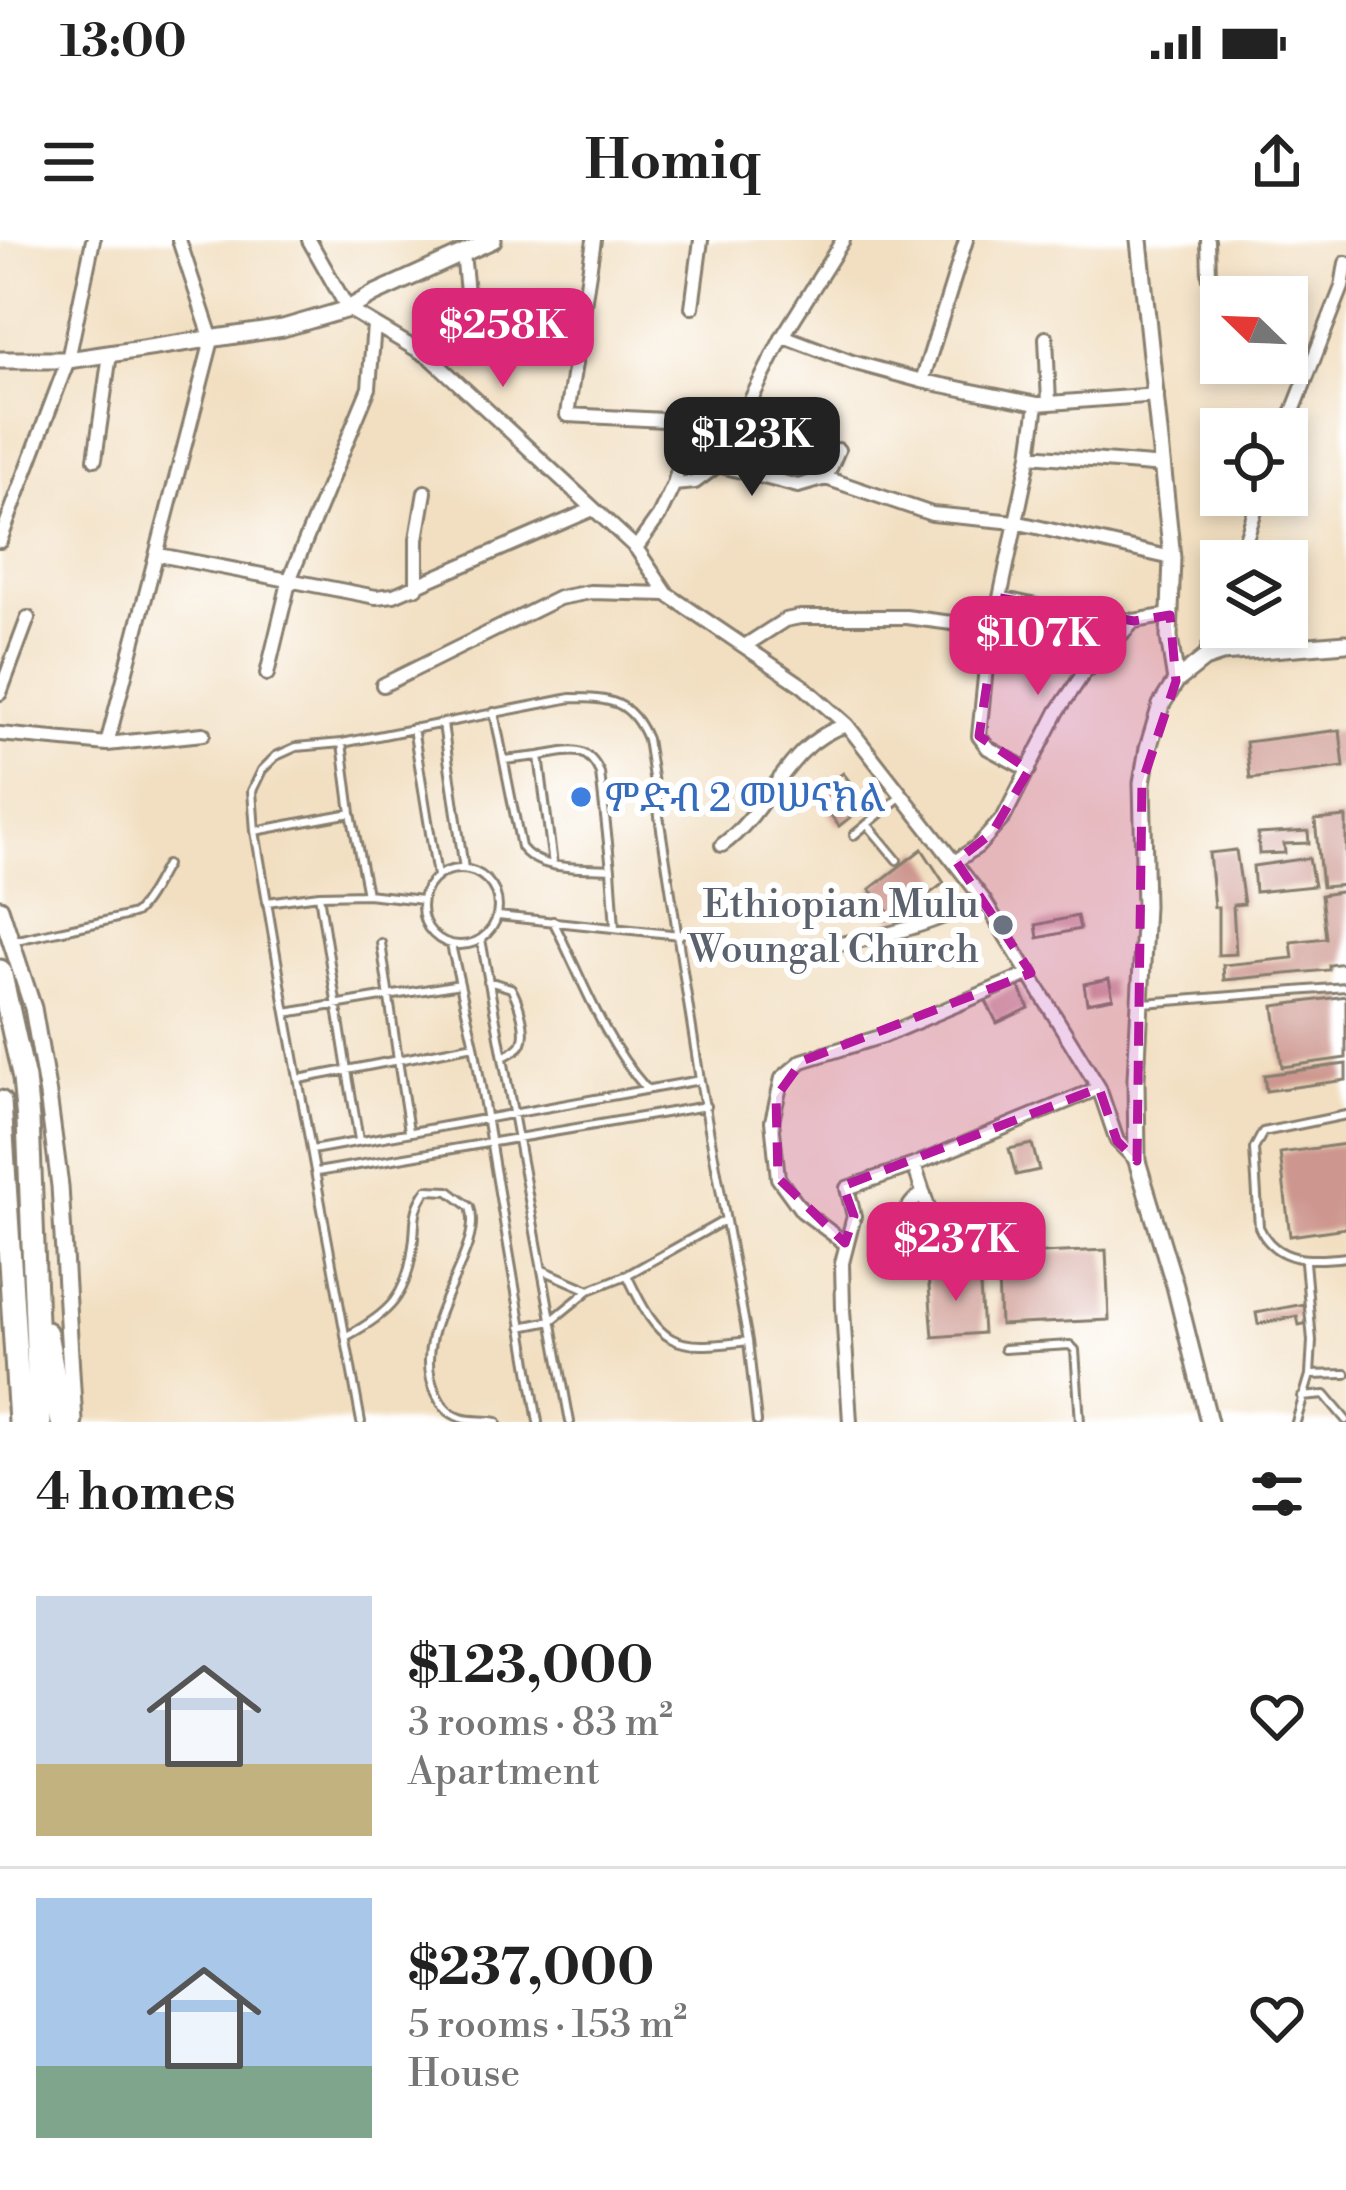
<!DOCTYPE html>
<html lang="en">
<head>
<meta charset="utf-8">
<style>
	body { margin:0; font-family:"Libre Bodoni","Noto Serif Ethiopic",serif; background:#f6f6f6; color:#222; height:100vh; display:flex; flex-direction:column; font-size:45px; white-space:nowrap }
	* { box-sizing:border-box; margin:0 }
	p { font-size:39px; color:#767676 }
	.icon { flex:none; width:66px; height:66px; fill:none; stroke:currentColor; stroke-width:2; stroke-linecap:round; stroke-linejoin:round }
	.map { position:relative; height:1182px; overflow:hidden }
	.panel { display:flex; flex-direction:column; background:#fff; flex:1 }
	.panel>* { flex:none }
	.needle { width:78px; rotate:293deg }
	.buttons { position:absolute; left:1200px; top:36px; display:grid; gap:24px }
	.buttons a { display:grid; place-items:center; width:108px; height:108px; border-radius:0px; background:#fff; box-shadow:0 6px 18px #0003; font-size:60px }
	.price { position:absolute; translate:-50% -102px; padding:0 27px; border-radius:24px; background:#db2777; color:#fff; font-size:39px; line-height:78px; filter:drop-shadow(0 3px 6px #0008) }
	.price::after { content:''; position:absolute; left:50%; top:72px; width:36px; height:27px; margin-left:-18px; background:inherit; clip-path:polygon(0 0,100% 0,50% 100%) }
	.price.active { background:#222; color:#fff }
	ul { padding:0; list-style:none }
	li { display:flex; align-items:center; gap:36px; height:300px; padding:0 36px }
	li+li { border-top:3px solid #e0e0e0 }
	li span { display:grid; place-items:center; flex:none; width:336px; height:240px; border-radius:0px; color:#555 }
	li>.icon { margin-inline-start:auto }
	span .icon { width:144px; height:144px; fill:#fffc; stroke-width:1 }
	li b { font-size:51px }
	h2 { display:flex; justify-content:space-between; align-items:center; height:144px; padding:0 36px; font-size:51px }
	.status { display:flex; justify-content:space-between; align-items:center; height:84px; padding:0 60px; background:#fff; direction:ltr }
	.status svg { height:33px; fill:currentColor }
	header { display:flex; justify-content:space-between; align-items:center; height:156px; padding:0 36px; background:#fff; font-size:54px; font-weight:700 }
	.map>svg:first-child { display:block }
	.building { fill:#cd978f }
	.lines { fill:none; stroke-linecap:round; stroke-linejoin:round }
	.service-casing { stroke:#877e6e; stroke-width:12 }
	.minor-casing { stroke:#877e6e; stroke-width:18 }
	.tertiary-casing { stroke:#877e6e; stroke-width:21 }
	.trunk-casing { stroke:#877e6e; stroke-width:27 }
	.service { stroke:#fff; stroke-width:6 }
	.minor { stroke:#fff; stroke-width:12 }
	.tertiary { stroke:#fff; stroke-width:15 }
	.trunk { stroke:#fff; stroke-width:21 }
	.marked { fill:#b5179e; fill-opacity:0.2; stroke:#b5179e; stroke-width:9; stroke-dasharray:24 15; stroke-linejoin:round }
	.shop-dot { fill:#3f7fe0; stroke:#fff; stroke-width:4.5 }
	.worship-dot { fill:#6b7280; stroke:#fff; stroke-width:4.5 }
	.labels { text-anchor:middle; stroke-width:12; stroke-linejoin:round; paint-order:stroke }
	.shop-label { font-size:39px; fill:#366cbe; stroke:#fff; text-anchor:start }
	.worship-label { font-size:39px; fill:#5b616d; stroke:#fff; text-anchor:end }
</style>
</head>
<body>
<div class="status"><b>13:00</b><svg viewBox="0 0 49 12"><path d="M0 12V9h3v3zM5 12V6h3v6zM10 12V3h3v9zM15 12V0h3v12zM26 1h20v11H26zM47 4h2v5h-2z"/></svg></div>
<header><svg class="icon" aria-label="menu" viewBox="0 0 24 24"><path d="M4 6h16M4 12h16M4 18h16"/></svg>Homiq<svg class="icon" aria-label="share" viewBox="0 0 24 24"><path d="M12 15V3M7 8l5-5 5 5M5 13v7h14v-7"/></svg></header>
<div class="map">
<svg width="1346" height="1182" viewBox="0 0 1346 1182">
	<rect width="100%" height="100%" fill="#fff"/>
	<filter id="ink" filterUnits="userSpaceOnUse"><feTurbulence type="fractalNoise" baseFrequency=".00833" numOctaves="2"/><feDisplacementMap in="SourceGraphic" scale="24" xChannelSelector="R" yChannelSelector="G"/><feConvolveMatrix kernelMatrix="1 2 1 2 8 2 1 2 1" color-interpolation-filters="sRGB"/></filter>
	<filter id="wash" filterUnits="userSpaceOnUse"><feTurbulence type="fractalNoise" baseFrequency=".004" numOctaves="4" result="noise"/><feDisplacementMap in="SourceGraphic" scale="48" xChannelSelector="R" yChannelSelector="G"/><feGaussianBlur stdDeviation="2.7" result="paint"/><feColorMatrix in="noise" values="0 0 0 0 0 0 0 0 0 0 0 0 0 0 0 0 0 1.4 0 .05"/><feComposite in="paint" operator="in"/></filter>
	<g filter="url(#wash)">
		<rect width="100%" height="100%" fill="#f2dfc1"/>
		<g id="blocks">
			<path class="building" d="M1340,490l4,37 -94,12 -4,-37z
				M843,533l24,31 -28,22 -24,-32z
				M1346,577v68l-24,2 -7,-67z
				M1308,591l1,12 -25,1 1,9 -26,1 -1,-20z
				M922,609l22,34 -49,37 -25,-31z
				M1236,610l8,54 -11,1 3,49 -18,1v-48h-4l-5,-54z
				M1309,618l5,28 -59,6 -2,-26z
				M1346,651v72l-17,2v5l-105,10 -1,-15 70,-7 -2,-16 35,-4 -5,-43z
				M1077,676l3,13 -42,9 -2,-13z
				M1109,739l4,19 -26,5 -3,-19z
				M1018,745l11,23 -32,15 -11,-22z
				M1346,756v62l-64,9 -8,-61z
				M1346,824v16l-80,11 -2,-16z
				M1032,904l7,26 -23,5 -7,-26z
				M1346,904v84l-56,8 -10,-83z
				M1106,1010l3,70 -109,5 -3,-70z
				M979,1031l4,62 -50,4 -5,-63z
				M1304,1064l4,19 -9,2 -2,-9 -39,8 -2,-11z"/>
		</g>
	</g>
	<g filter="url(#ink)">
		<use href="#blocks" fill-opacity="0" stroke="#877e6e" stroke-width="3"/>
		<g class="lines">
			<defs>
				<path id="service" d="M494,472l27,135c18,25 62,20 90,22l4,59
					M443,484l21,145
					M413,488l24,148
					M342,503l9,70
					M539,516c29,-4 47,-14 61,17l11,96
					M504,520l35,-4 14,109
					M867,584l30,36
					M255,591l96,-18 16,81
					M854,595l46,-38
					M422 667a38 38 0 1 1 76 0a38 38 0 1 1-76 0Z
					M267,662l52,-7
					M498,676l182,19
					M553,681c29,57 49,117 92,166
					M481,699l89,483
					M14,701c17,-5 116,-24 121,-28 13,-12 22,-33 31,-48
					M451,705l23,100 64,377
					M488,741l23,7c7,12 17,42 11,55 -2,6 -12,10 -17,13
					M1144,763l202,-16
					M286,773l174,-29
					M299,839l48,-9 -28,-175 48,-1 55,6
					M1346,875l-83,17 -9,17 5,78c17,37 54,34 87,30
					M409,891l-11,-71 76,-15
					M359,900l-12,-70 51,-10 -17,-117
					M312,910l388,-70
					M317,932l389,-66
					M543,1030l46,20
					M627,1035l98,-55
					M521,1087l30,-6 38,-31 38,-15c34,72 45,76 121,66
					M347,1096c43,-23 60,-40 66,-90 4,-26 -2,-33 14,-56l22,1 21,16c16,47 -65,123 -34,186 6,13 11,20 25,25 11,4 24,1 36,4
					M1004,1109l66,-4 5,5 5,72
					M1310,1135l36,-1
					M1302,1157l23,-2 21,25
					M361,1182l-75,-409 -31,-182 -3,-40 10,-21 14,-14 20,-9 46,-4 229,-45c39,0 60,2 76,41l53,341 48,261 9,81
					M1296,1182l14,-47 2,-34 -7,-79"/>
				<path id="minor" d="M309,0l39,69 83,49 205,190 31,46 136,92 44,39 136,174 116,189 18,53 20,20
					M594,0l-27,175 117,6 4,11 -14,52
					M1208,0l1,36
					M463,13l7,69
					M692,67l9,-67
					M783,96l69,26 70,19 44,-141
					M1046,98l3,65
					M922,141l115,23 -7,51
					M1037,164l120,-9
					M1286,189l56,-142 4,-24
					M95,219l15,-105
					M718,225l80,21 28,-8 106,36 83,8 157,36
					M826,238l12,-28
					M0,301l68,-181 25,-120
					M636,308l23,-32 15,-32 21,-2 23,-17 65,-129 60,-96
					M159,315l217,42 18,-2 197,-85
					M1239,321l21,-66
					M417,348v-49l8,-47
					M1000,358l30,-143 134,11
					M746,405l39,-25 15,-3h106l84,11
					M1204,419l17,-41
					M267,434l23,-96 79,-190 5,-63
					M383,445l176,-87 31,-6 77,2
					M0,453l28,-75
					M0,494l107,10 105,-404 -33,-100
					M107,504l96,-10
					M1029,530l-41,-22 -9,-12 11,-108 10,-30 68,15 66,8
					M722,605c48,-34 64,-103 125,-120
					M956,621l22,-15 26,-29 54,-106 25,-37 51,-53 36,-6
					M747,716c88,-10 155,-17 236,-57
					M914,925l20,60
					M845,1003l-43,-32 -24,-33 -6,-57 10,-43 20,-17 81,-25 148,-63
					M908,1010c-2,-25 -9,-44 16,-56
					M850,1182l-7,-113 -1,-46 12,-47 -7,-28 67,-23 185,-77"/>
				<path id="tertiary" d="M1139,0l33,318 -3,79 7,44
					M0,120h68l215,-32 65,-19 26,-15 119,-54
					M0,668l33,100 15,87 12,91 14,236
					M1209,1182l-34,-136 -38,-125 -1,-82 9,-173 -3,-123 6,-35 13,-43 15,-24 28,-22 18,-6 124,-10"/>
				<path id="trunk" d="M0,731l24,108 4,41 12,302
					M0,862l20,320
					M46,1093l16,89"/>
			</defs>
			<use href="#service" class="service-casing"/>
			<use href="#minor" class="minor-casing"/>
			<use href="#tertiary" class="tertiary-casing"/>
			<use href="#trunk" class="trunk-casing"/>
			<use href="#service" class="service"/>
			<use href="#minor" class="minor"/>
			<use href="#tertiary" class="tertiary"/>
			<use href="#trunk" class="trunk"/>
		</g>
	</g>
	<path class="marked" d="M1000,358l134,23 36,-6 6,66 -34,102 -5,378 -20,-20 -18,-53 -256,98 11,30 -9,27 -67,-65 -2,-81 26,-36 229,-88 -75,-112 36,-28 37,-63 -50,-34z"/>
	<circle class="shop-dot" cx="581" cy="557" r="12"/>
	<circle class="worship-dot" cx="1003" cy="685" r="12"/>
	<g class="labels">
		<g class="shop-label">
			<text x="605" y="571">ምድብ 2 መሠናክል</text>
		</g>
		<g class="worship-label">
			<text x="979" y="677">Ethiopian Mulu<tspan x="979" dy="45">Woungal Church</tspan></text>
		</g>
	</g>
</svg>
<div class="buttons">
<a><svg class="needle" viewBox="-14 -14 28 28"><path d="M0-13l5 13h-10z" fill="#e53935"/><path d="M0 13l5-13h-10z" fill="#767676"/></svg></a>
<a><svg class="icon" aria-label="locate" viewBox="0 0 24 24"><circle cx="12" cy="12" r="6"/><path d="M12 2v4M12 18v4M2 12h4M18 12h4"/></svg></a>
<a><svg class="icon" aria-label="layers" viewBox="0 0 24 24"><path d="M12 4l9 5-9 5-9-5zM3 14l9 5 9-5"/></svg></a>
</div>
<b class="price" style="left:503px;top:150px">$258K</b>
<b class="price active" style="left:752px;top:259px">$123K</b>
<b class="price" style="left:1038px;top:458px">$107K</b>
<b class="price" style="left:956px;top:1064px">$237K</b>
</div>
<section class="panel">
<h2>4 homes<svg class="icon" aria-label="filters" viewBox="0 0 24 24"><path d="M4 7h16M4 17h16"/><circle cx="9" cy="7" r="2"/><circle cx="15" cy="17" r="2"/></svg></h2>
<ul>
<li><span style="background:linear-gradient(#c9d6e8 70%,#c2b280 0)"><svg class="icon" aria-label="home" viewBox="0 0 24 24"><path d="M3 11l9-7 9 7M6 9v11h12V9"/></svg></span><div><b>$123,000</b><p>3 rooms · 83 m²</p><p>Apartment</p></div><svg class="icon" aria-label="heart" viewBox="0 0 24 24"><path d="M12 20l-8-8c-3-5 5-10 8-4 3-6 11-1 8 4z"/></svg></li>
<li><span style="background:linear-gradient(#a9c7e8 70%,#7fa58c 0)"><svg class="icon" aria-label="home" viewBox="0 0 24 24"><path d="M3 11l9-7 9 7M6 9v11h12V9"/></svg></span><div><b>$237,000</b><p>5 rooms · 153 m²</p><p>House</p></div><svg class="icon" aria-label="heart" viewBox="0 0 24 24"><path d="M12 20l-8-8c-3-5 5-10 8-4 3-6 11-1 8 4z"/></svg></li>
</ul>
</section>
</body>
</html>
